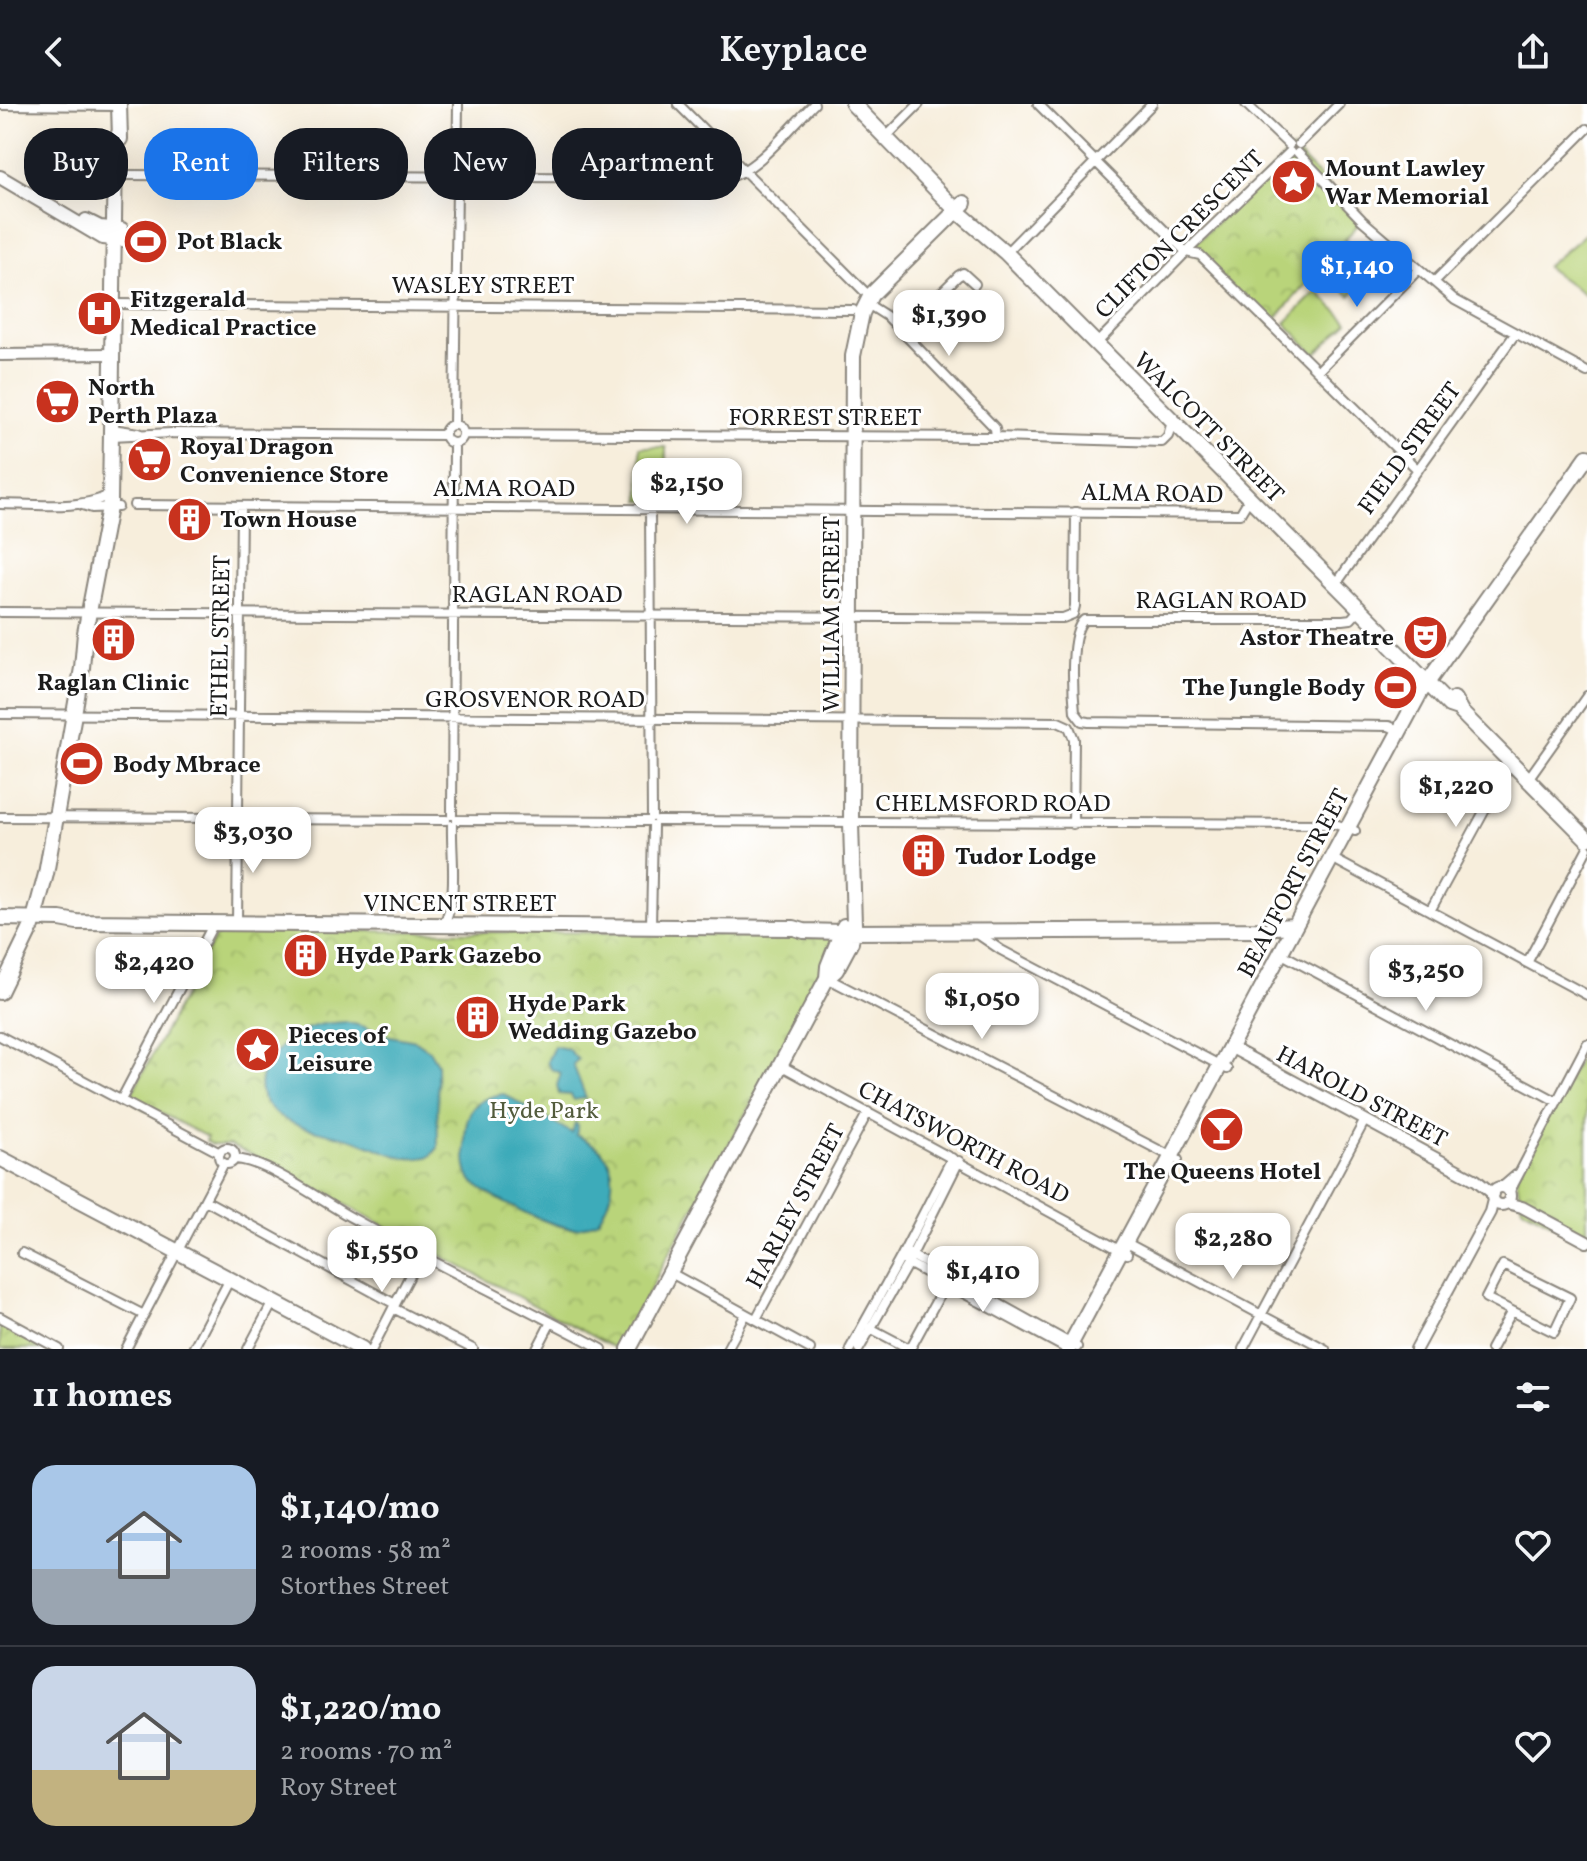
<!DOCTYPE html>
<html lang="en">
<head>
<meta charset="utf-8">
<style>
	body { margin:0; font-family:Vollkorn,serif; background:#242831; color:#f1f3f6; height:100vh; display:flex; flex-direction:column; font-size:30px; white-space:nowrap }
	* { box-sizing:border-box; margin:0 }
	p { font-size:26px; color:#9ea1a6 }
	.icon { flex:none; width:44px; height:44px; fill:none; stroke:currentColor; stroke-width:2; stroke-linecap:round; stroke-linejoin:round }
	.map { position:relative; height:1245px; overflow:hidden }
	.details { display:flex; flex-direction:column; background:#171b24; flex:1 }
	.details>* { flex:none }
	.top-card { position:absolute; left:24px; top:24px; width:800px; height:72px; display:flex; gap:16px }
	.price { position:absolute; translate:-50% -68px; padding:0 18px; border-radius:16px; background:#fff; color:#222; font-size:26px; line-height:52px; filter:drop-shadow(0 2px 4px #0008) }
	.price::after { content:''; position:absolute; left:50%; top:48px; width:24px; height:18px; margin-left:-12px; background:inherit; clip-path:polygon(0 0,100% 0,50% 100%) }
	.price.current { background:#1a73e8; color:#fff }
	ul { padding:0; list-style:none }
	li { display:flex; align-items:center; gap:24px; height:200px; padding:0 32px }
	li+li { border-top:2px solid #363941 }
	li span { display:grid; place-items:center; flex:none; width:224px; height:160px; border-radius:24px; color:#555 }
	li>.icon { margin-inline-start:auto }
	span .icon { width:96px; height:96px; fill:#fffc; stroke-width:1 }
	li b { font-size:34px }
	h2 { display:flex; justify-content:space-between; align-items:center; height:96px; padding:0 32px; font-size:34px }
	.tag { padding:0 28px; border-radius:32px; background:#171b24; box-shadow:0 8px 32px #0002; font-size:28px; line-height:72px }
	.tag.current { background:#1a73e8; color:#fff }
	header { display:flex; justify-content:space-between; align-items:center; height:104px; padding:0 32px; background:#171b24; font-size:36px; font-weight:600 }
	.map>svg:first-child { display:block }
	.green { fill:#b9d47a; stroke:#6a784b; stroke-width:2 }
	.park { fill:url(#park-crowns); stroke:#6a784b; stroke-width:2 }
	.water { fill:#3cabba; stroke:#2c646b; stroke-width:2 }
	.lines { fill:none; stroke-linecap:round; stroke-linejoin:round }
	.minor-casing { stroke:#8a857c; stroke-width:12 }
	.tertiary-casing { stroke:#8a857c; stroke-width:14 }
	.secondary-casing { stroke:#8a857c; stroke-width:16 }
	.primary-casing { stroke:#8a857c; stroke-width:18 }
	.minor { stroke:#fff; stroke-width:8 }
	.tertiary { stroke:#fff; stroke-width:10 }
	.secondary { stroke:#fff; stroke-width:12 }
	.primary { stroke:#fff; stroke-width:14 }
	.labels { text-anchor:middle; stroke-width:6; stroke-linejoin:round; paint-order:stroke }
	.poi-label { font-size:24px; font-weight:bold; fill:#1c1c1c; stroke:#fff; text-anchor:start }
	.street-label { font-size:24px; fill:#1c1c1c; stroke:#fff }
	.park-label { font-size:24px; fill:#535c3d; stroke:#fff }
</style>
</head>
<body>
<header><svg class="icon" aria-label="back" viewBox="0 0 24 24"><path d="M15 5l-7 7 7 7"/></svg>Keyplace<svg class="icon" aria-label="share" viewBox="0 0 24 24"><path d="M12 15V3M7 8l5-5 5 5M5 13v7h14v-7"/></svg></header>
<div class="map">
<svg width="1587" height="1245" viewBox="0 0 1587 1245">
	<defs>
		<pattern id="park-crowns" width="20" height="18" patternUnits="userSpaceOnUse" patternTransform="scale(2)"><rect width="20" height="18" fill="#b9d47a"/><path d="M2 6a3 3 0 1 1 6 0M12 15a3 3 0 1 1 6 0" fill="none" stroke="#9eb569"/></pattern>
	</defs>
	<rect width="100%" height="100%" fill="#fff"/>
	<filter id="ink" filterUnits="userSpaceOnUse"><feTurbulence type="fractalNoise" baseFrequency=".0125" numOctaves="2"/><feDisplacementMap in="SourceGraphic" scale="16" xChannelSelector="R" yChannelSelector="G"/><feConvolveMatrix kernelMatrix="1 2 1 2 8 2 1 2 1" color-interpolation-filters="sRGB"/></filter>
	<filter id="wash" filterUnits="userSpaceOnUse"><feTurbulence type="fractalNoise" baseFrequency=".006" numOctaves="4" result="noise"/><feDisplacementMap in="SourceGraphic" scale="32" xChannelSelector="R" yChannelSelector="G"/><feGaussianBlur stdDeviation="1.8" result="paint"/><feColorMatrix in="noise" values="0 0 0 0 0 0 0 0 0 0 0 0 0 0 0 0 0 1.4 0 .05"/><feComposite in="paint" operator="in"/></filter>
	<g filter="url(#wash)">
		<rect width="100%" height="100%" fill="#f7eedc"/>
		<path class="green" d="M1585,130h2v62l-41,-29z
			M1347,136l29,29 -26,27 -30,-30z
			M1317,187l31,31 -33,32 -30,-31z"/>
		<path class="park" d="M1293,45l69,71 -91,104 -81,-76z
			M640,343h26v28l-8,1 -2,25h-16z
			M224,826l560,4 47,4 2,6 -27,59 -144,263 -37,75 -11,7 -358,-191 -26,-12h-19l-5,-4 1,-4 -56,-29 -4,3 -12,-8 -3,-10 83,-156z
			M1587,940v198l-65,-35 -6,-32z
			M0,1221l46,24h-46z"/>
		<path class="water" d="M345,918l20,5 15,7 36,7 13,9 8,13 1,85 -7,8c-6,2 -17,3 -24,2 -9,0 -35,-12 -46,-16 -30,-11 -73,-10 -94,-38 -22,-29 17,-66 42,-76 11,-5 23,-5 36,-6z
			M554,942l14,3 10,11 -5,4 13,34 -12,2 -3,-5 -12,-1 -2,-9 4,-12 -10,-4 -4,-7z
			M504,990l68,39 3,-10 3,2 -2,10c9,5 20,9 27,18 17,19 8,49 -5,67 -7,4 -15,8 -23,8 -18,2 -95,-34 -104,-48 -6,-9 -6,-19 -6,-30 -1,-31 3,-52 39,-56z"/>
	</g>
	<g filter="url(#ink)">
		<g class="lines">
			<defs>
				<path id="minor" d="M678,0l186,187
					M1038,0l148,148 14,3 218,215
					M1246,0l43,41
					M0,1l119,1
					M886,33l33,-33
					M1299,40l40,-40
					M1298,49l64,67 93,80 132,72
					M122,71l603,3c31,-5 66,-52 89,-74
					M1006,149l146,-149
					M1434,178l153,-153
					M866,199l22,14 107,111 1,9
					M113,200l740,6
					M901,228l57,-56 5,-3 12,11
					M1096,240l94,-96 100,-96
					M1318,267l101,-102
					M454,321l4,-321
					M445 330a9 9 0 1 1 18 0a9 9 0 1 1-18 0Z
					M112,325l27,4
					M463,330l533,3 166,5 6,-6 4,-15
					M112,332l59,-3 274,2
					M0,400c29,0 88,7 111,-11
					M82,401l10,3 26,-1
					M134,401l1106,9 9,-15
					M650,405l2,308
					M1336,480l179,-250
					M1360,505l-9,10 -8,1h-259c-15,12 -11,72 -9,92l7,9 7,1 300,4 11,5
					M0,508l1063,6 10,-4 2,-8 1,-94
					M0,610l1058,8 11,5 5,12 -1,85
					M1528,675l59,-83
					M238,710l3,-308
					M452,711l2,-372
					M0,713l232,1
					M242,715l204,1
					M457,716l191,1
					M658,717l677,3 20,7
					M1339,758l248,133
					M1430,807l81,-149
					M237,819l1,-99
					M443,821c16,-27 8,-69 9,-100
					M651,822l2,-100
					M976,829l25,17 226,119
					M1280,849l276,148
					M1527,859l60,-114
					M827,874l351,182
					M0,932l220,117
					M780,961l347,189
					M121,996l93,-177
					M219 1052a8 8 0 1 1 16 0a8 8 0 1 1-16 0Z
					M235,1055c31,1 89,44 119,60 81,45 166,86 248,130
					M1502,1083l14,-12
					M1510,1087l77,-147
					M205,1096l190,104
					M1125,1138l200,107
					M22,1149l122,62
					M909,1150l168,93
					M906,1158l161,87
					M1503,1161l67,33 -16,34 -68,-34z
					M669,1168l141,77
					M393,1204l80,41
					M0,1213l59,32
					M756,1215l112,-207
					M870,1224l40,21 35,-64
					M126,1245l98,-186
					M193,1245l37,-70
					M248,1245l25,-47
					M372,1245l49,-95
					M537,1245l14,-27
					M727,1245l19,-35
					M850,1245l50,-90 52,-101
					M859,1245l49,-86 51,-102
					M1243,1245l122,-229
					M1491,1245l21,-38"/>
				<path id="tertiary" d="M0,251l112,-1
					M1230,943l246,133 17,14
					M1492 1092a9 9 0 1 1 18 0a9 9 0 1 1-18 0Z
					M1507,1099l15,4 65,35
					M1416,1245l74,-137 3,-12"/>
				<path id="secondary" d="M0,73l103,61 19,2
					M86,116l14,7 22,2"/>
				<path id="primary" d="M119,0l1,35
					M853,0l104,107 49,42 354,356 22,22 7,13 60,61 9,3
					M1454,595l8,14 125,126
					M0,814l60,1 17,3 717,6 10,3 38,1 426,-2 6,-3 21,-1
					M827,874l9,-8 15,-28 3,-18 -3,-101 2,-467 9,-43 9,-18 93,-92
					M0,888l32,-66 14,-52 36,-206 3,-35 25,-131 5,-351 4,-18
					M0,1054l362,191
					M629,1245l198,-371 1,-12 16,-40
					M1068,1245l352,-656 167,-236"/>
			</defs>
			<use href="#minor" class="minor-casing"/>
			<use href="#tertiary" class="tertiary-casing"/>
			<use href="#secondary" class="secondary-casing"/>
			<use href="#primary" class="primary-casing"/>
			<use href="#minor" class="minor"/>
			<use href="#tertiary" class="tertiary"/>
			<use href="#secondary" class="secondary"/>
			<use href="#primary" class="primary"/>
		</g>
	</g>
	<defs>
		<symbol id="sight-disc" viewBox="-11 -11 22 22"><circle r="9.5" fill="#c8321e" stroke="#fff"/><path d="M0-6L1.8-2.2L6-1.7L2.9 1.2L3.7 5.4L0 3.3L-3.7 5.4L-2.9 1.2L-6-1.7L-1.8-2.2Z" fill="#fff"/></symbol>
		<symbol id="stadium-disc" viewBox="-11 -11 22 22"><circle r="9.5" fill="#c8321e" stroke="#fff"/><path d="M0-5a6.5 5 0 1 0 0 10a6.5 5 0 1 0 0-10ZM-3.5-1.8h7v3.6h-7Z" fill="#fff"/></symbol>
		<symbol id="hospital-disc" viewBox="-11 -11 22 22"><circle r="9.5" fill="#c8321e" stroke="#fff"/><path d="M-5-5h3v3.5h4V-5h3V5h-3V1.5h-4V5h-3Z" fill="#fff"/></symbol>
		<symbol id="supermarket-disc" viewBox="-11 -11 22 22"><circle r="9.5" fill="#c8321e" stroke="#fff"/><path d="M-6-5.5h2.5l.6 2H6L4.5 2H-2.5L-4.4-4H-6ZM-1.5 3.2a1.3 1.3 0 1 0 .1 0ZM3 3.2a1.3 1.3 0 1 0 .1 0Z" fill="#fff"/></symbol>
		<symbol id="building-disc" viewBox="-11 -11 22 22"><circle r="9.5" fill="#c8321e" stroke="#fff"/><path d="M-4-6H4V6H1V3H-1V6H-4ZM-2.5-4.3h1.7v1.8h-1.7ZM.8-4.3h1.7v1.8H.8ZM-2.5-1h1.7V.8h-1.7ZM.8-1h1.7V.8H.8Z" fill="#fff"/></symbol>
		<symbol id="theatre-disc" viewBox="-11 -11 22 22"><circle r="9.5" fill="#c8321e" stroke="#fff"/><path d="M-5-5.5Q0-4 5-5.5V0Q5 5 0 6Q-5 5-5 0ZM-3.3-2.5H-1v1.5H-3.3ZM1-2.5H3.3v1.5H1ZM-2.8 1Q0 5.5 2.8 1Z" fill="#fff"/></symbol>
		<symbol id="bar-disc" viewBox="-11 -11 22 22"><circle r="9.5" fill="#c8321e" stroke="#fff"/><path d="M-6-5H6L.8 .8V4.5H3.5V6h-7V4.5H-.8V.8Z" fill="#fff"/></symbol>
	</defs>
	<g fill-rule="evenodd">
		<use href="#sight-disc" x="1268" y="52" width="51" height="51"/>
		<use href="#stadium-disc" x="120" y="112" width="51" height="51"/>
		<use href="#hospital-disc" x="74" y="184" width="51" height="51"/>
		<use href="#supermarket-disc" x="32" y="272" width="51" height="51"/>
		<use href="#supermarket-disc" x="124" y="330" width="51" height="51"/>
		<use href="#building-disc" x="164" y="390" width="51" height="51"/>
		<use href="#theatre-disc" x="1400" y="508" width="51" height="51"/>
		<use href="#building-disc" x="88" y="510" width="51" height="51"/>
		<use href="#stadium-disc" x="1370" y="558" width="51" height="51"/>
		<use href="#stadium-disc" x="56" y="634" width="51" height="51"/>
		<use href="#building-disc" x="898" y="726" width="51" height="51"/>
		<use href="#building-disc" x="280" y="826" width="51" height="51"/>
		<use href="#building-disc" x="452" y="888" width="51" height="51"/>
		<use href="#sight-disc" x="232" y="920" width="51" height="51"/>
		<use href="#bar-disc" x="1196" y="1000" width="51" height="51"/>
	</g>
	<g class="labels">
		<g class="poi-label">
			<text x="1325" y="72">Mount Lawley<tspan x="1325" dy="28">War Memorial</tspan></text>
			<text x="177" y="145">Pot Black</text>
			<text x="130" y="203">Fitzgerald<tspan x="130" dy="28">Medical Practice</tspan></text>
			<text x="88" y="291">North<tspan x="88" dy="28">Perth Plaza</tspan></text>
			<text x="180" y="350">Royal Dragon<tspan x="180" dy="28">Convenience Store</tspan></text>
			<text x="220" y="423">Town House</text>
			<text x="1394" y="541" text-anchor="end">Astor Theatre</text>
			<text x="113" y="586" text-anchor="middle">Raglan Clinic</text>
			<text x="1365" y="591" text-anchor="end">The Jungle Body</text>
			<text x="113" y="668">Body Mbrace</text>
			<text x="955" y="760">Tudor Lodge</text>
			<text x="336" y="859">Hyde Park Gazebo</text>
			<text x="508" y="907">Hyde Park<tspan x="508" dy="28">Wedding Gazebo</tspan></text>
			<text x="288" y="939">Pieces of<tspan x="288" dy="28">Leisure</tspan></text>
			<text x="1222" y="1075" text-anchor="middle">The Queens Hotel</text>
		</g>
		<g class="street-label">
			<text transform="translate(1179 130) rotate(-45)" y="8">CLIFTON CRESCENT</text>
			<text x="483" y="189">WASLEY STREET</text>
			<text x="825" y="321">FORREST STREET</text>
			<text transform="translate(1209 323) rotate(45)" y="8">WALCOTT STREET</text>
			<text transform="translate(1409 344) rotate(-54)" y="8">FIELD STREET</text>
			<text x="504" y="392">ALMA ROAD</text>
			<text transform="translate(1152 389) rotate(1)" y="8">ALMA ROAD</text>
			<text x="537" y="498">RAGLAN ROAD</text>
			<text x="1221" y="504">RAGLAN ROAD</text>
			<text transform="translate(831 510) rotate(-90)" y="8">WILLIAM STREET</text>
			<text transform="translate(220 532) rotate(-89)" y="8">ETHEL STREET</text>
			<text x="535" y="603">GROSVENOR ROAD</text>
			<text x="993" y="707">CHELMSFORD ROAD</text>
			<text transform="translate(1293 779) rotate(-62)" y="8">BEAUFORT STREET</text>
			<text x="460" y="807">VINCENT STREET</text>
			<text transform="translate(1362 992) rotate(28)" y="8">HAROLD STREET</text>
			<text transform="translate(964 1038) rotate(28)" y="8">CHATSWORTH ROAD</text>
			<text transform="translate(795 1102) rotate(-62)" y="8">HARLEY STREET</text>
		</g>
		<g class="park-label">
			<text x="544" y="1014">Hyde Park</text>
		</g>
	</g>
</svg>
<b class="price current" style="left:1357px;top:205px">$1,140</b>
<b class="price" style="left:949px;top:254px">$1,390</b>
<b class="price" style="left:687px;top:422px">$2,150</b>
<b class="price" style="left:1456px;top:725px">$1,220</b>
<b class="price" style="left:253px;top:771px">$3,030</b>
<b class="price" style="left:154px;top:901px">$2,420</b>
<b class="price" style="left:1426px;top:909px">$3,250</b>
<b class="price" style="left:982px;top:937px">$1,050</b>
<b class="price" style="left:1233px;top:1177px">$2,280</b>
<b class="price" style="left:382px;top:1190px">$1,550</b>
<b class="price" style="left:983px;top:1210px">$1,410</b>
<div class="top-card">
<a class="tag">Buy</a>
<a class="tag current">Rent</a>
<a class="tag">Filters</a>
<a class="tag">New</a>
<a class="tag">Apartment</a>
</div>
</div>
<section class="details">
<h2>11 homes<svg class="icon" aria-label="filters" viewBox="0 0 24 24"><path d="M4 7h16M4 17h16"/><circle cx="9" cy="7" r="2"/><circle cx="15" cy="17" r="2"/></svg></h2>
<ul>
<li><span style="background:linear-gradient(#a9c7e8 65%,#9aa5b1 0)"><svg class="icon" aria-label="home" viewBox="0 0 24 24"><path d="M3 11l9-7 9 7M6 9v11h12V9"/></svg></span><div><b>$1,140/mo</b><p>2 rooms · 58 m²</p><p>Storthes Street</p></div><svg class="icon" aria-label="heart" viewBox="0 0 24 24"><path d="M12 20l-8-8c-3-5 5-10 8-4 3-6 11-1 8 4z"/></svg></li>
<li><span style="background:linear-gradient(#c9d6e8 65%,#c2b280 0)"><svg class="icon" aria-label="home" viewBox="0 0 24 24"><path d="M3 11l9-7 9 7M6 9v11h12V9"/></svg></span><div><b>$1,220/mo</b><p>2 rooms · 70 m²</p><p>Roy Street</p></div><svg class="icon" aria-label="heart" viewBox="0 0 24 24"><path d="M12 20l-8-8c-3-5 5-10 8-4 3-6 11-1 8 4z"/></svg></li>
</ul>
</section>
</body>
</html>
